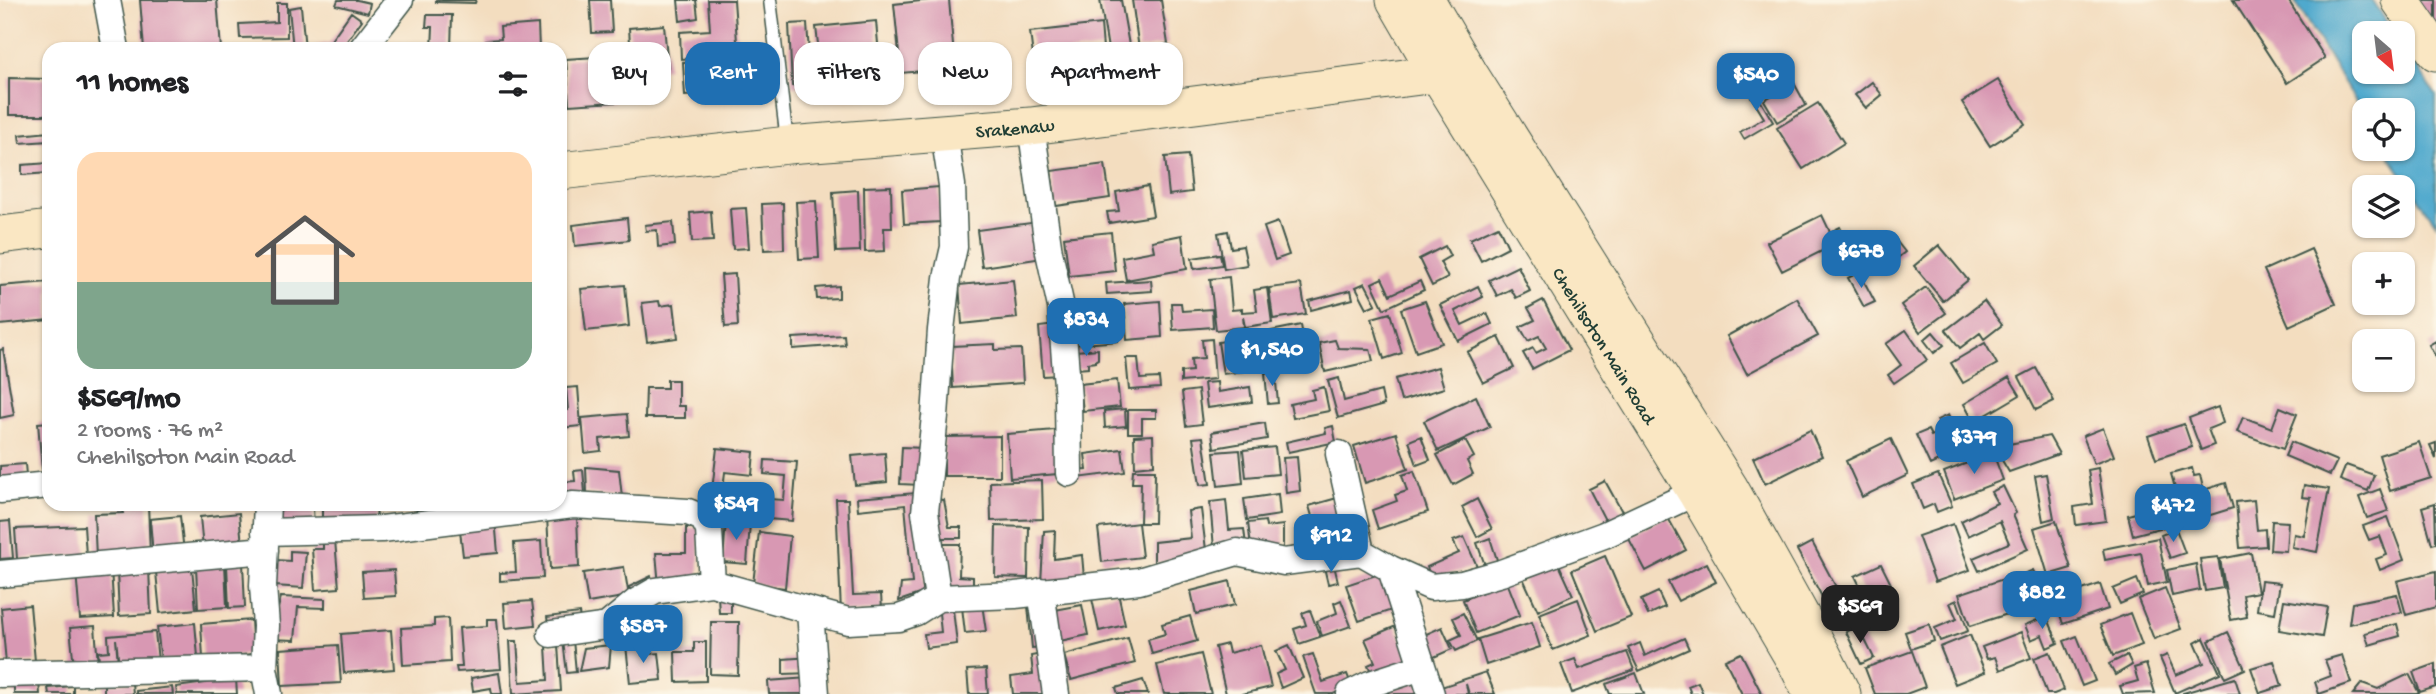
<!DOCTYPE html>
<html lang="en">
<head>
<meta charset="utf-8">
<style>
	body { margin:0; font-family:"Gochi Hand",sans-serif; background:#f6f6f6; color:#202124; height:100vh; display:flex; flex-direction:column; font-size:26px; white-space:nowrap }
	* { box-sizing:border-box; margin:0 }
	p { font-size:23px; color:#757577 }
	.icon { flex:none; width:38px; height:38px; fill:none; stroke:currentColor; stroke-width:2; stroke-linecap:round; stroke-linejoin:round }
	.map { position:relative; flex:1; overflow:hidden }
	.details { position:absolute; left:42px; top:42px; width:525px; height:469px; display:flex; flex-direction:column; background:#fff; border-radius:21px; box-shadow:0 2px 5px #0004 }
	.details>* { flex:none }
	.hud { position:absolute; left:588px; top:42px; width:665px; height:63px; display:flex; gap:14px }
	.needle { width:46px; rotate:152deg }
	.buttons { position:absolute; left:2352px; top:21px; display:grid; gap:14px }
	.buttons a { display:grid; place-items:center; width:63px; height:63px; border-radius:14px; background:#fff; box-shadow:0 2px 5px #0004; font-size:35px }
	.price { position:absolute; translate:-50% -60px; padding:0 16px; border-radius:14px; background:#1f6fb2; color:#fff; font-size:23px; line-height:46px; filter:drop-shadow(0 2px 4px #0008) }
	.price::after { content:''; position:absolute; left:50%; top:42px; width:21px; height:16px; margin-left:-10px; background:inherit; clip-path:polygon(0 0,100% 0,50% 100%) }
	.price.current { background:#222; color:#fff }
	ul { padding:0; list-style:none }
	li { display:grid; align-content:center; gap:14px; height:371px; padding:0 35px }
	li span { display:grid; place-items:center; height:217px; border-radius:21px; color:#555 }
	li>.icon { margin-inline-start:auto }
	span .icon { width:126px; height:126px; fill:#fffc; stroke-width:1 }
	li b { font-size:30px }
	h2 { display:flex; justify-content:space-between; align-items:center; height:84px; padding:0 35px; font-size:30px }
	.pill { padding:0 24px; border-radius:21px; background:#fff; box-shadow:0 2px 5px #0004; font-size:24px; line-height:63px }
	.pill.current { background:#1f6fb2; color:#fff }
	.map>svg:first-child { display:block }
	.water { fill:#50a9cd; stroke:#387380; stroke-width:2 }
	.building { fill:#d898b3 }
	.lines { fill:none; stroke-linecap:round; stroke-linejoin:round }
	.lane-casing { stroke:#3f5549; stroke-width:15 }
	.street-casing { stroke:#3f5549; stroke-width:29 }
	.secondary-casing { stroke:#3f5549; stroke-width:39 }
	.lane { stroke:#fff; stroke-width:12 }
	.street { stroke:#fff; stroke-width:26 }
	.secondary { stroke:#fae7c3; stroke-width:37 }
	.labels { text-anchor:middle; stroke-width:6; stroke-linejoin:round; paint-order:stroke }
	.street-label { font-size:19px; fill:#1f3d34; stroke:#fcf5e5 }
</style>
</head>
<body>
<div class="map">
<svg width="2436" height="694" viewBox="0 0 2436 694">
	<rect width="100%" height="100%" fill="#fcf5e5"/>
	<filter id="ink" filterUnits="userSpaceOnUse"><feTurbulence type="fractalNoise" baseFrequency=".0143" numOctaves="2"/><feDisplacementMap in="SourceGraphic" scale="14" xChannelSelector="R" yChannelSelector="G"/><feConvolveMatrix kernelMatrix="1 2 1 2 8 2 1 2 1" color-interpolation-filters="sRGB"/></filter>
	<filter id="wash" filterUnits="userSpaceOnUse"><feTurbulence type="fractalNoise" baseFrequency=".00686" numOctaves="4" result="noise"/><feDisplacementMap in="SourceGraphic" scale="28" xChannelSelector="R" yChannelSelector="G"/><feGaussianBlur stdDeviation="1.57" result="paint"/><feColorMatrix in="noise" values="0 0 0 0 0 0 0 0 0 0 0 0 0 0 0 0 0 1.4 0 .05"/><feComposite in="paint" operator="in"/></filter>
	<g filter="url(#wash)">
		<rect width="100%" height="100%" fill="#f3ddbf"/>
		<path class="water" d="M2294,0h78l22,33h-30v39h39v-26l33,49v129l-51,-75h18v-39h-39v5z"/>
		<g id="blocks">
			<path class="building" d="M140,0h77l4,49h-77z
				M338,0h19l13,3 -2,10 -32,-8z
				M436,0h40l-1,3 -39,-1z
				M590,0h20l2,32 -20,1z
				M678,0h18l2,18 -18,3z
				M708,0h26l4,55 -57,4 -1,-27 30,-2z
				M930,0h19l6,68 -54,5 -7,-69z
				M1100,0h21l9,51 -21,4z
				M1132,0h29l7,44 -29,5z
				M2233,0h55l37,58 -38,25z
				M2417,0h19v30z
				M277,3h10v34l-47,1 -1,-14 38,-2z
				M301,6l4,43h-12l-4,-41z
				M351,12l11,8 -21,29h-27v-3l15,-3z
				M427,15h25l-1,34h-19l1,-22h-7z
				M876,21l3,34 -59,6 -4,-34z
				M807,23l4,62 -19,1 -3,-62z
				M538,24l1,25h-53v-9l15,-1 -1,-12z
				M1101,24l2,24 -70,8 -3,-24z
				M664,25l4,43 -44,4 -2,-13 9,-1 -2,-30z
				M611,56l4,46 -46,3 -3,-46z
				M741,58l2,34 -58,4 -2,-34z
				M9,78l37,1v36h-37z
				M1747,78l26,44 -29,17 -4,-7 24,-14 -22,-36z
				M1998,80l27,44 -35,22 -28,-44z
				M1872,82l10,13 -16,13 -11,-13z
				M1794,83l12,22 -29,17 -13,-22z
				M1818,103l26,40 -41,26 -26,-41z
				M49,132v9l-29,2 -1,-8z
				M1188,155l4,37 -23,3 -4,-38z
				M49,163v10l-27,2v-10z
				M1105,164l5,34 -54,8 -5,-35z
				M891,186l1,42h-8l1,23 -20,1 -1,-65z
				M1148,186l5,30 -44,7 -2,-11 12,-1 -3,-19z
				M939,187l2,35 -37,2 -2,-34z
				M858,190l2,61 -24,1 -3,-60z
				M816,201l3,57 -20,1 -3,-57z
				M783,203l1,46 -20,1 -2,-46z
				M746,208l3,40 -16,1 -3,-40z
				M711,211l2,30 -21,1 -2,-29z
				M1822,215l8,17 10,-5 6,12 -64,32 -15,-29z
				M627,218l2,22 -54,6 -2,-21z
				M673,222l2,23 -17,2 -1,-17 -11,1 -1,-6z
				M1038,222l5,36 -61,9 -5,-37z
				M1278,222l11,33 -14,5 -11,-33z
				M1498,226l10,21 -27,14 -11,-22z
				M1228,231l3,17 12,-2 4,19 -23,4 -6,-36z
				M1111,232l4,39 -46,5 -5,-39z
				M1891,234l14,18 -19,15 -14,-18z
				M1182,235l5,34 -61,11 -4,-23 32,-6 -2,-10z
				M1939,245l29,35 -25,21 -29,-35z
				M1445,246l5,10 -10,6 8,16 -16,8 -13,-27z
				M2311,249l25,55 -47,22 -25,-56z
				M1220,254l2,11 -28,4 -2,-11z
				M1518,266l12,25 -14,7 -5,-9 -14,7 -8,-16z
				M1859,272l16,30 -11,5 -16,-29z
				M735,274l3,52 -13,1 -4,-52z
				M1229,277l3,33 10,-1v3l15,-1 -3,-21 13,-2 5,35 -27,4 -2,-10 1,10 -28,3 -6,-51z
				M1382,278l8,17 30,-14 4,9 -40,19 -12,-26z
				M1013,280l4,38 -55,6 -3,-39z
				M1151,280l1,11 -45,3 -1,-11z
				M49,282v38l-49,5v-39z
				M1365,283l11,21 -9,4 -11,-21z
				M1301,284l5,30 -33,5 -4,-31z
				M625,285l4,41 -43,5 -5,-42z
				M839,286v12l-22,1 -1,-11z
				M1478,286l5,11 -28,14 7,14 25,-12 5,11 -34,17 -18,-36z
				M1926,287l20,26 -26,19 -19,-27z
				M1351,290l2,9 -42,11 -2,-9z
				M1797,298l21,38 -71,38 -20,-38z
				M1543,300l26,50 -37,19 -9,-16 10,-5 3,5 10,-5 -7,-12 -11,5 -8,-14 15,-7 -7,-12z
				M659,301l1,5 14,-2 4,34 -31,4 -5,-39z
				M1160,301l2,36 -35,3 -3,-36z
				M1425,301l17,42 -26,9 -15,-43z
				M1984,301l18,24 -18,14 -4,-6 -20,15 -14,-18z
				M1171,303h10l1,8 30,-2 1,18 -40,3z
				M1390,313l12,40 -18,6 -12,-41z
				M1055,325l4,50 -16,1 -4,-49z
				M1301,325l2,12 -30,5 -2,-11z
				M1906,330l21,30 -33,23 -6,-8 13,-10 -15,-21z
				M1117,331l1,10 -45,4 -1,-10z
				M1933,332l11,13 -10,8 -10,-13z
				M844,335l1,10 -52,4v-11z
				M1264,335l5,33 -46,6 -5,-32z
				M1499,337l15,31 -31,15 -16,-31z
				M1212,339l3,40 -34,3v-10l11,-1 -1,-12 13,-1 -2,-18z
				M1335,340l3,8 32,1 3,12 -48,11 -6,-29z
				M2436,341v17l-7,-13z
				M1306,343l6,23 -23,6 -6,-24z
				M1985,343l12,21 -34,19 -12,-20z
				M995,344v6l26,-1 2,34 -70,5 -2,-42z
				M3,349l11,66 -14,3v-68z
				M1098,349v10l-2,1v2l-8,1v5l-11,1 -1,-18z
				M1126,358h12l2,21 19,-1 1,10 -31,2z
				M1438,367l6,21 -43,13 -6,-22z
				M2036,368l18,33 -18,9 -17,-33z
				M1275,372l3,31 -10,1 -3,-31z
				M2009,377l11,18 -46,27 -10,-18z
				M1339,378l5,23 37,-10 3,14 -46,13 -10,-37z
				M667,380h11v26h7v12h-40l1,-30h21z
				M1117,380l3,27 -37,4 -3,-27z
				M1217,382l1,10 32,-5 2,15 -45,6 -3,-25z
				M578,387l3,39 -21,2v-18h8l-2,-22z
				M1324,387l5,24 -36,7 -3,-14 24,-5 -2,-9z
				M1198,390l4,34 -16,2 -4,-34z
				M1476,396l14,31 -52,24 -14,-30z
				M2218,407l5,16 -15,6 6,16 -13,5 -12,-32z
				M2280,407l17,7 -14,35 -46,-17 6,-15 29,11z
				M1125,409l1,17 -21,2 -1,-17z
				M1128,410h28v8h-14v15h-14z
				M627,414l2,22 -29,3 1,12 -16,2 -3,-35z
				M1948,415l16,34 -34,16 -14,-30 12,-5 3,6 11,-5 -5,-11z
				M49,422v46l-7,1 -4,-46z
				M1265,423l2,16 -53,9 -2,-16z
				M2184,424l8,23 -36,12 -8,-23z
				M1333,426l3,16 -48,10 -2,-10 40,-9 -1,-5z
				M2103,428l11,28 -20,8 -11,-28z
				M1055,430l3,44 -48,4 -3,-44z
				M1810,430l12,26 -57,28 -12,-26z
				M1396,433l12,36 -43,14 -11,-37z
				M1153,435l1,30 -19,2 -1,-31z
				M1000,436v40h-56v-39z
				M1421,436l9,24 -13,5 -8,-24z
				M2049,436l10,18 -50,18 -15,-25z
				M1203,437l7,47 -10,1 -7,-47z
				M1891,439l17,36 -46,22 -16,-36z
				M1465,440l9,17 -7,4 6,13 -20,11 -16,-30z
				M2291,442l46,19 -7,14 -45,-19z
				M2419,442l12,36 -41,13 -11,-36z
				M2436,443v16l-6,-14z
				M902,447l21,1 -2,37 -21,-1z
				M1275,447l3,27 -32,3 -3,-27z
				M717,448l37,4 -2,23 -27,-3 -3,25 10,1 -1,11 -21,-2z
				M1122,449l3,23 -47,6 -1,-7 10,-1 -2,-16z
				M1240,450l3,33 -25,3 -4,-34z
				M885,453l2,29 -32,3 -3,-29z
				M1993,453l10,27 -49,19 -10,-27z
				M1297,457l3,34 -14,2 -3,-35z
				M765,460l32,2 -5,59 -24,-2 1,-20 15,1 2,-24 -22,-2z
				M25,464l2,22 -27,-5v-15z
				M2346,465l28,10 -6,16 -28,-11z
				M586,467l33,3 3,27 -35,-4z
				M2098,468l8,53 -30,4 -2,-18 19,-3 -5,-34z
				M2192,468l2,8 6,-1 3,13 -26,7 -6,-21z
				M583,470l2,23 -25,2v-13l15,-1 -1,-10z
				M1133,470h22l-1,53h-14l1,-40h-9z
				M1414,471l14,41 -50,17 -6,-19 25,-9 -2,-6 12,-4 -5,-16z
				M1938,474l14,32 -15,6 -3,-8 -11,5 -10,-25z
				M2046,474l8,44 -11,3 -8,-45z
				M1042,480l1,39 -52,2 -1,-39z
				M1605,481l20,36 -17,9 -19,-37z
				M2226,483l7,25 -45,14 -7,-25z
				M2304,485l25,4 -12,63 -25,-5 2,-13 10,2 7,-38 -9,-1z
				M2003,486l13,27 -3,2 15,34 -49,22 -6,-13 36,-15 -9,-22 -32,15 -7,-15 36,-18 -6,-11z
				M2380,489l8,22 -21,7 -8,-21z
				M916,493l9,99 -26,9 2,-17 11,-1 -7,-78 -47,5 -1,-12z
				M1278,494l2,21 -33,5 -3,-21z
				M1344,496l8,26 -35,11 -8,-27z
				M836,499h12l5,96 28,-1 1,16 -41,2z
				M933,499l11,1 5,27h12v11h-21z
				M1477,499l15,30 -15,8 -15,-30z
				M1226,500l3,30 15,-1 2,16 -32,3 -4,-46z
				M2254,500l3,30 8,-1 1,17 -26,2 -4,-46z
				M2174,503l5,20 -46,12 -5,-20z
				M2435,503l1,40 -4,1 -10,-37z
				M122,504h26l2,51 -54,2 -2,-43 29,-1z
				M322,504h54l1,19 -55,2z
				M417,504h44v10l-44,1z
				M313,508l1,17 -40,2 -1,-17z
				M1201,509l5,41 -52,14v-22l37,-4 -3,-27z
				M239,513l3,32 -39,4 -3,-32z
				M180,516l4,36 -31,3 -3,-36z
				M577,516l2,51 -29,2 -3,-52z
				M1667,516l19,34 -40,21 -18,-34z
				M2388,517l16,43 -24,10 -4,-11 11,-4 -7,-19 -11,4 -6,-14z
				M495,519l3,34 -35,3 -4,-34z
				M10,521l3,37 -13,1v-37z
				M726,521l24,2 -3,41 -24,-2z
				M1265,521l1,6 17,-2v24l-32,-3 -3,-23z
				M2056,521l15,47 -23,7 -14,-47z
				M2272,521l16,1 -2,29 -16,-1z
				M1138,523l4,34 -40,5 -4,-34z
				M1953,524l17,46 -35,12 -17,-46z
				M84,526l2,29 -69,4 -2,-30z
				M996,526l33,1 -1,51 -33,-1z
				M686,528h13v53l-40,5 -3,-33h30z
				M2176,529l9,24 -15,5 -9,-23z
				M1055,530l-1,29 28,-4 2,23 -43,5 3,-52z
				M759,532l31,4 -5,52 -32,-4z
				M1464,537l13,29 -39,11 -8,-2 -3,-8 32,-14 -6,-12z
				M1490,538l8,25 -12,5 -9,-25z
				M2158,538l9,44 -19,4 -7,-33 -36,7 -2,-11z
				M335,540l4,48 -24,2 -3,-41h11v-8z
				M541,541l2,37 -43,3v-8l16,-1 -2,-29z
				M1812,542l39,73 -15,8 -39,-73z
				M942,544h18l-1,32 14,1v11h-28z
				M290,551l16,1 -3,36 -28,-2 2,-26 13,1z
				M2251,553l7,39 -15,3 4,22 -16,3 -11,-61z
				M1605,556l26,61 -34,14 -25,-61z
				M2218,557l5,31 -18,3 -5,-32z
				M1557,560l16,35 -35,16 -16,-35z
				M243,563l2,44 -16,1 -2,-44z
				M1707,563l9,19 -38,19 -10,-19z
				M1881,564l11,22 -15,7 -3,-4 -10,5 -9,-18z
				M2196,564l4,26 -28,6 -5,-26z
				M225,565l2,42 -29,2 -2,-42z
				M1334,565l4,17 -10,2 -4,-17z
				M624,567l5,29 -41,7 -5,-30z
				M111,568l3,49 -34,2 -4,-48z
				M192,568l4,41 -36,4 -4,-41z
				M149,569l2,45 -32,2 -2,-46z
				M394,570l2,26 -32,2 -2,-26z
				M2033,570l12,27 -23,10 -8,-18 14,-6 -4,-9z
				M2436,571v36l-30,8 -9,-34z
				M1385,572l13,36 -39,13 -13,-36z
				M651,576l6,12 -22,11 -6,-12z
				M2006,578l11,33 -47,15 -11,-32z
				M2137,579l6,15 -23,10 -7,-15z
				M1230,581l5,24 -39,9 -5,-23z
				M2261,581l19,2 -5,30 -18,-3z
				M1507,582l13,33 -44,18 -13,-33z
				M2100,584l8,25 -45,15 -8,-25z
				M2165,588l16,41 -27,10 -16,-40z
				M1658,592l7,15 -17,8 -7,-15z
				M1118,593l7,32 -26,6 -7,-32z
				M2397,594l5,18 -53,12 3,-21z
				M718,595l13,1v17h-12z
				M281,597l44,2v9l-27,-1 -3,33 -25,-1z
				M1578,599l13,36 -38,15 -14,-36z
				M1341,600l10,26 -29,10 -5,-15 20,-8 -3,-10z
				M1957,600l11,31 -28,10 -5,-13 22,-9 -7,-16z
				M2284,600l43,7 -5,30 -43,-7z
				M532,601l3,24 -29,3 -2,-25z
				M952,601l5,43 -31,4 -2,-14 17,-2 -3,-29z
				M982,604l4,27 -21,2 -3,-26z
				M1039,604l4,43 -11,1 -4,-42z
				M30,605l5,56 -29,2 -5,-55z
				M1082,605l6,30 -28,6 -5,-31z
				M1310,610l10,27 -21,7 -5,-15 12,-4 -4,-12z
				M579,613l2,11 -32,5 -2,-12z
				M1463,613l14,28 -21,10 -6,-11 11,-5 -8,-17z
				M2130,613l12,32 -29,11 -13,-31z
				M1190,616l7,25 -45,13 -4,-15 17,-5 -3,-10z
				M2047,616l11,27 -11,5 -5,-13 -11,5 -6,-15z
				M448,618l2,44 -47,3 -2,-37 33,-2v-7z
				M487,619h10l4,50 -44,3 -1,-5h6l-3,-39 28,-2z
				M251,620l2,34 -50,4 -2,-34z
				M711,622h28l-1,53 -28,-1z
				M1532,622l8,25 -54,18 -8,-26z
				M195,623l3,34 -37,4 -4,-34z
				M1929,624l5,17 -23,8 -6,-17z
				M2397,624l3,12 -31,9 -4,-12z
				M95,626l3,39 -24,2 -4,-39z
				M1396,626l15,34 -38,16 -5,-11 7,-3 -10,-23z
				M1858,626l16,32 -13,6 -15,-32z
				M1442,627l10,22 -27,12 -10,-22z
				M391,630l3,39 -50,4 -3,-39z
				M155,632l3,29 -39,4 -3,-26 2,25 -18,2 -2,-14 11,-1 -1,-15z
				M2021,632l10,26 -31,12 -5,-13 -8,2 -5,-12z
				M2228,632l17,37 -20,9 -16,-37z
				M1970,635l15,37 -30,12 -15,-37z
				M2077,636l18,45 -13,5 -18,-45z
				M1128,638l7,25 -64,17 -7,-25z
				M1684,638l5,11 -50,22 -11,-23 12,-5 5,13z
				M2204,638l16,35 -45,20 -15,-35 7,-3 9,20 28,-12 -9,-20z
				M573,640l3,32 -9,1 -4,-32z
				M510,641h7l3,41 28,-2 -2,-34 12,-1 3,46 -48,3z
				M694,642h12v39l-30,1 -1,-30h19z
				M641,644l1,11 17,-2 3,27 -32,3 -4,-38z
				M1227,644l2,9 32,-8 10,42 -29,7h-16l-11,-47z
				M338,645l3,38 -59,3 -2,-37z
				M611,645l-2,22 -30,4 5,-23z
				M1289,645l14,33 -22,10 -5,-14 9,-4 -9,-19z
				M1912,651l13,36 -19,7h-31l-10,-26z
				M1627,652l7,18 -62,23 -11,-29 14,-5 4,10z
				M2050,652l14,38 -10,4h-7l-13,-36z
				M1741,653l21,41h-20l-17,-34z
				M1042,654l4,40h-33l-2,-17 22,-3 -2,-18z
				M1201,654l10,40h-47l-7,-29z
				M1313,654l10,28 24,-8 5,13 -19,7h-17l-13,-37z
				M2127,655l5,10 -17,10 -6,-11z
				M2342,655l9,28 -32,11 -4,-12 16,-6 -6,-16z
				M811,657l1,16 -29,1v-15z
				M2274,661l8,25 -22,7 -9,-25z
				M2146,664l9,29 -32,1 -3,-8 18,-5 -4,-13z
				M2436,664v23l-16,5 -7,-20z
				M986,669l2,25h-19l-2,-24z
				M1486,672l9,22h-26l-3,-10 2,10h-34l7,-7z
				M499,673l3,21h-10l-1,-6 -18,3 -2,-13z
				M1636,673l8,21h-34l-4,-10z
				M2409,674l10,19 -2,1h-64l9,-11 16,6z
				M808,678l2,16h-41l-1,-13z
				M2235,678l5,16h-57v-1z
				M236,679l1,15h-60l-1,-7z
				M1143,680l5,14h-30l-2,-6z
				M1417,680l6,14h-40z
				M39,682l1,12h-26v-11z
				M132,682l1,12h-29v-9z
				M1698,682l5,12h-12l-3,-8z
				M73,686v8h-24l-1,-6z
				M172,687l1,7h-37v-3z"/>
		</g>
	</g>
	<g filter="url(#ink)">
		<use href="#blocks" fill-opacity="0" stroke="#3f5549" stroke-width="2"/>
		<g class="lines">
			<defs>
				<path id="lane" d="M770,0l17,141"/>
				<path id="street" d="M107,0l9,49
					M362,49l38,-49
					M1031,126l18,126 12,55 7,92 1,74
					M1339,454l22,98
					M0,490l49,-5
					M267,504l-4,82 3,40 -2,42 5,26
					M265,532l117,-3 191,-24 115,7 15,6 6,12 3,53 136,38 51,-3 17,-6 22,-14 77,-3 124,-14 98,-29 47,10 77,-10 30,17 40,18 31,-3 39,-11 103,-38 92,-43
					M1391,569l40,125
					M0,574l265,-24
					M1041,591l15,103
					M938,598l-13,-86 10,-96 6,-86 6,-52 7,-31 -2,-62 -8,-51
					M810,611l6,83
					M551,634l56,-8 29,-24 19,-11 57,-8
					M0,674l264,-6
					M1350,694l20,-10 52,-17"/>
				<g id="secondary">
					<path id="s1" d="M1395,0l43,74 258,418 102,174 14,28"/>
					<path d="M1426,0l41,70 262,417 93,167 20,40"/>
					<path d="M2400,0l36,52"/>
					<path id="s2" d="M560,171l228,-26 243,-19 436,-56"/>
					<path d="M0,235l49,-6"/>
				</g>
			</defs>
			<use href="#lane" class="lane-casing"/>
			<use href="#street" class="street-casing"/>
			<use href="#secondary" class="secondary-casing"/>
			<use href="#lane" class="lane"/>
			<use href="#street" class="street"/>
			<use href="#secondary" class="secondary"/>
		</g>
	</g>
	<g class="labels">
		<g class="street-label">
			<text dy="7" stroke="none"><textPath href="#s2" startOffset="457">Srakenaw</textPath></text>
			<text dy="7" stroke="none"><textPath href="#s1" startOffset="404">Chehilsoton Main Road</textPath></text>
		</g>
	</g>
</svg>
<div class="buttons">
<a><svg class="needle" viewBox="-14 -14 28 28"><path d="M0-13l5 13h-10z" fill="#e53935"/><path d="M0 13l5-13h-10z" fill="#757577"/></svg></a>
<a><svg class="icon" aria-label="locate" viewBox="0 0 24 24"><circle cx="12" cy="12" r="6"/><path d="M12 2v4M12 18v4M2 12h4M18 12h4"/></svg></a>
<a><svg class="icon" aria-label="layers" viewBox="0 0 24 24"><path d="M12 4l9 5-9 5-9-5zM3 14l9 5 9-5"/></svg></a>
<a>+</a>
<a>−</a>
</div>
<b class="price" style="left:1756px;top:113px">$540</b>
<b class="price" style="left:1861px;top:290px">$678</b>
<b class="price" style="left:1086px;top:358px">$834</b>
<b class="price" style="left:1272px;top:388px">$1,540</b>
<b class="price" style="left:1974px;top:476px">$379</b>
<b class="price" style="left:736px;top:542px">$549</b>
<b class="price" style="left:2173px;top:544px">$472</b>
<b class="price" style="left:1331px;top:574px">$912</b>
<b class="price" style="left:2042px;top:631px">$882</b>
<b class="price current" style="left:1860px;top:645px">$569</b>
<b class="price" style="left:643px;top:665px">$587</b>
<div class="hud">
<a class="pill">Buy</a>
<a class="pill current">Rent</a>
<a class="pill">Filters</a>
<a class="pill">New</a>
<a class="pill">Apartment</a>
</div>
<section class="details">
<h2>11 homes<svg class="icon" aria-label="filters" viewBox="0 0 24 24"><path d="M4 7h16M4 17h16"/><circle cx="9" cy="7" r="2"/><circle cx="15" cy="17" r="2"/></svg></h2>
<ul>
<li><span style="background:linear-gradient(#ffd9b3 60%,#7fa58c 0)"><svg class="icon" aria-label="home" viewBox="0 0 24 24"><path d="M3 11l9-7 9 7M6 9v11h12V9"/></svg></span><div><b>$569/mo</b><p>2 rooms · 76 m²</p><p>Chehilsoton Main Road</p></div></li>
</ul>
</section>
</div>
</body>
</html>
